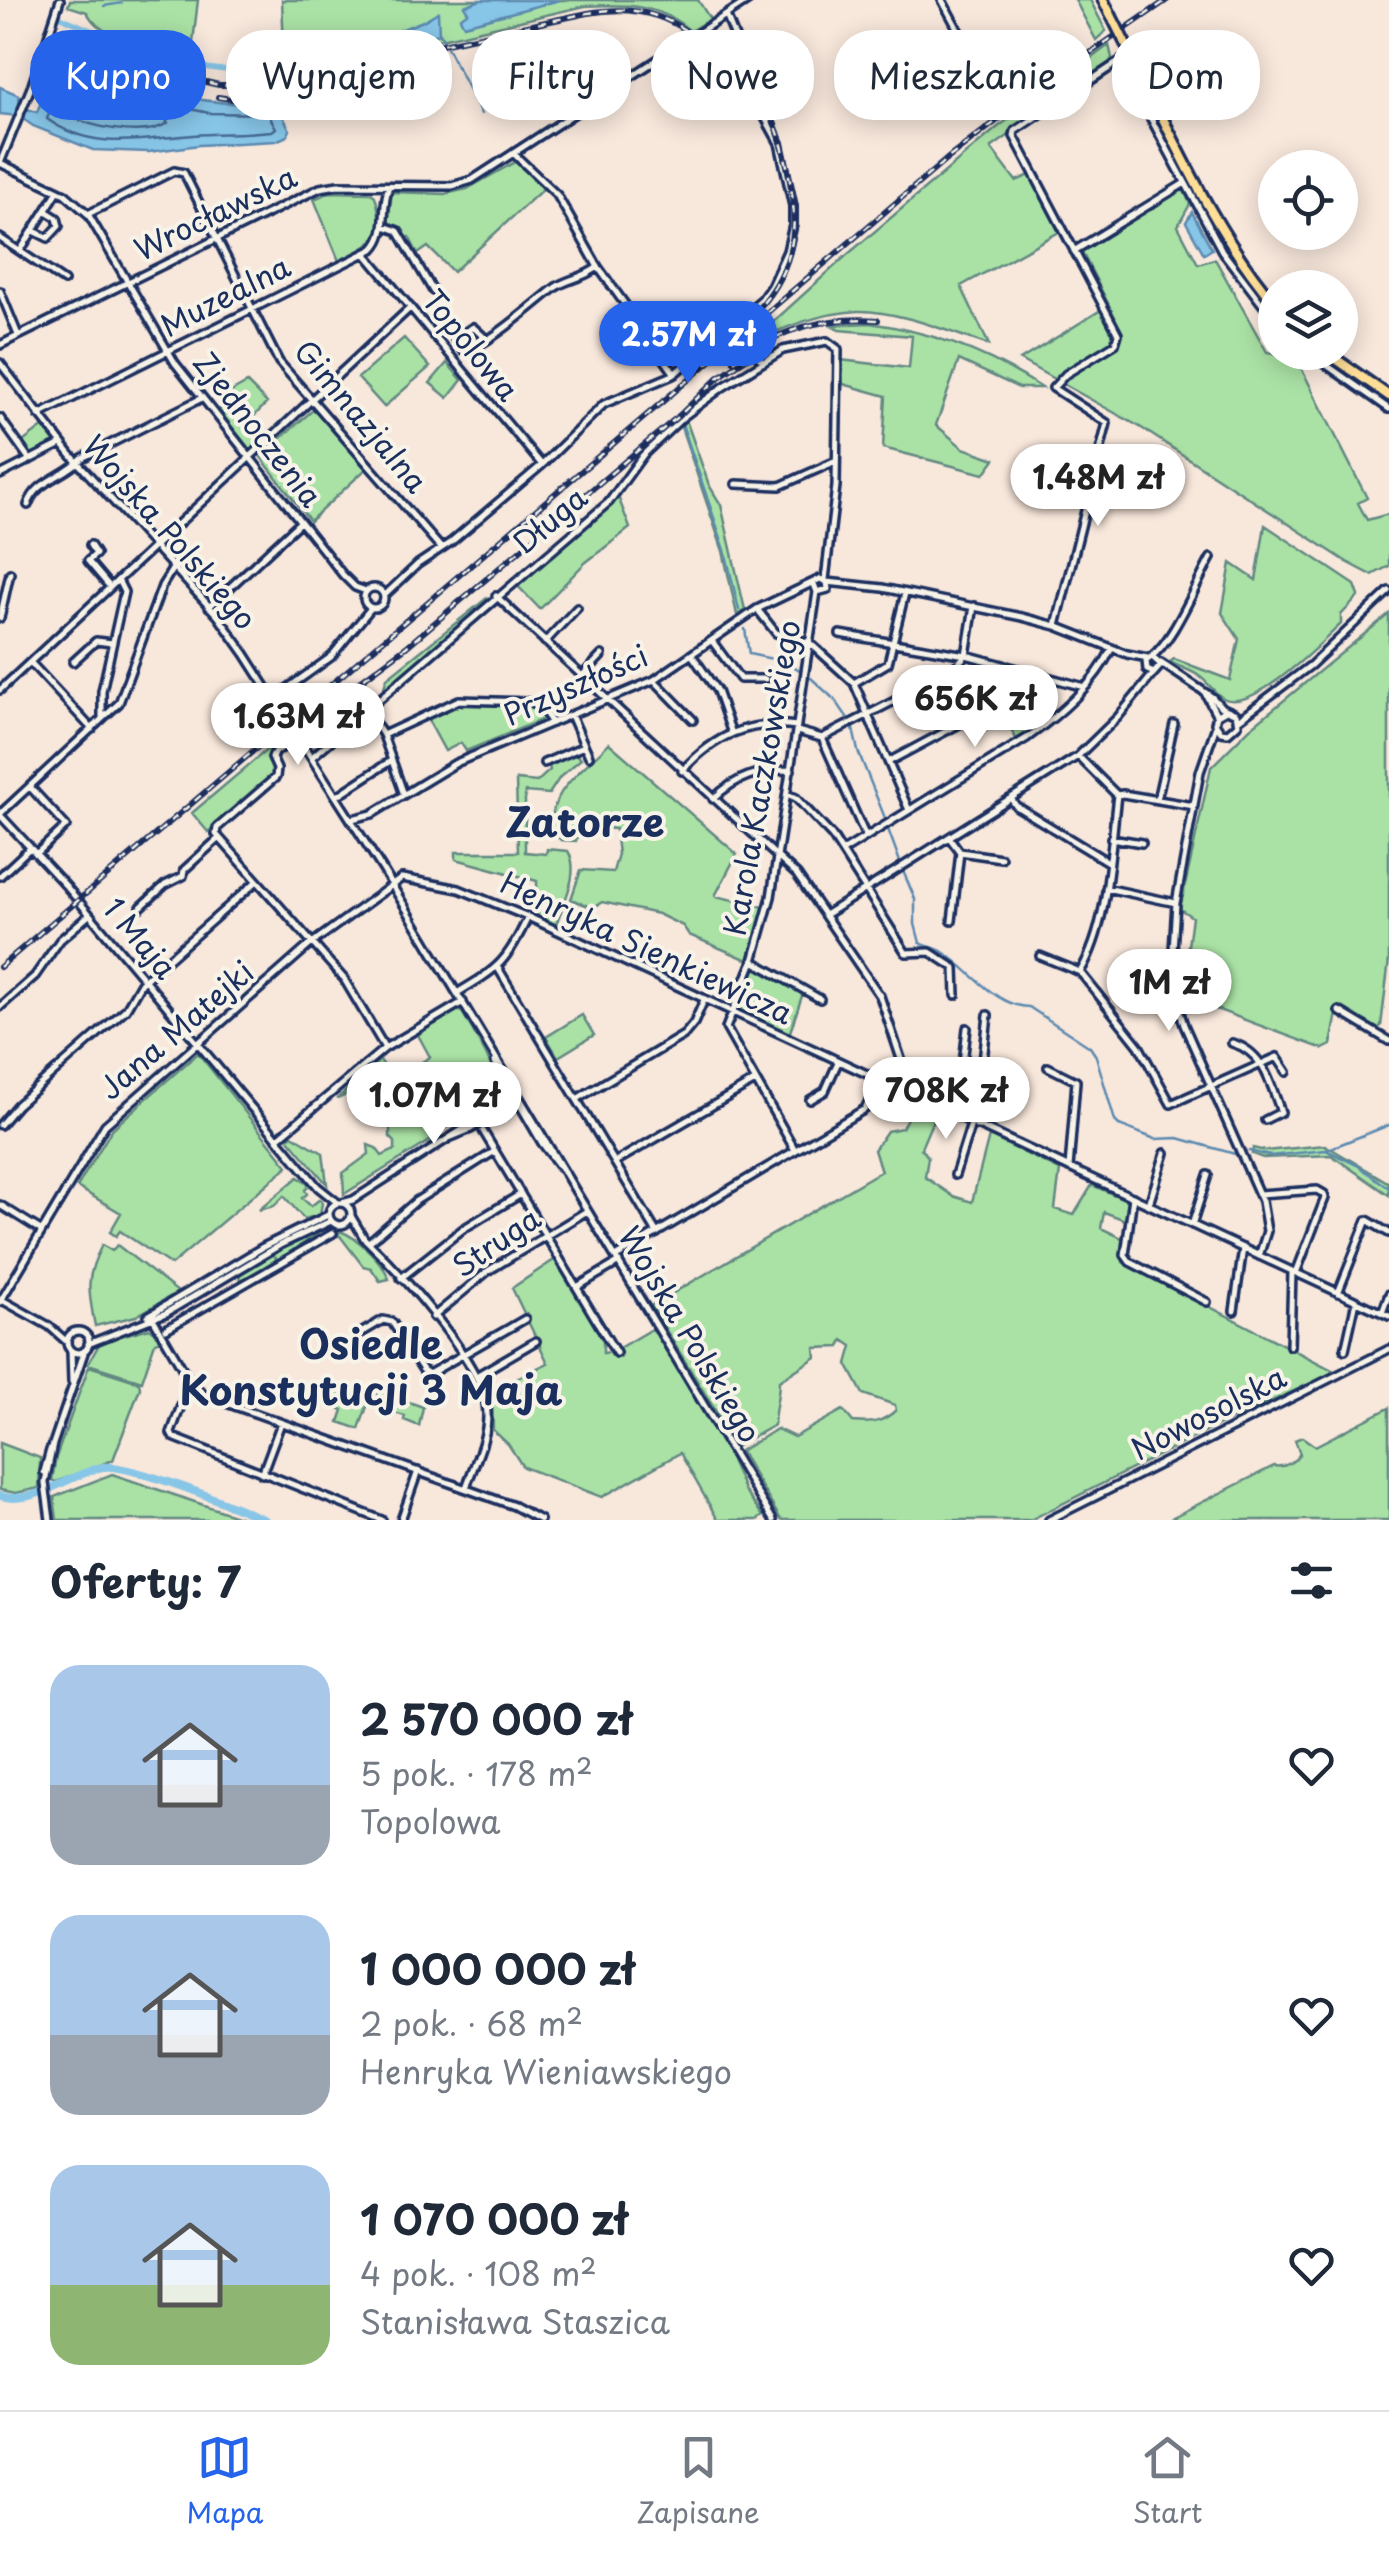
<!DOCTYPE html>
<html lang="pl">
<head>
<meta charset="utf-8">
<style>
	body { margin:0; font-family:"Playpen Sans",sans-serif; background:#f2f2f3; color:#1f2937; height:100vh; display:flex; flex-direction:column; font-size:38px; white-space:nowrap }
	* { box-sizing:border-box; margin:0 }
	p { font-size:32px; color:#747a83 }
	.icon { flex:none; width:55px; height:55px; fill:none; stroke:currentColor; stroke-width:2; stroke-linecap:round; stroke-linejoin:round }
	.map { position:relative; height:1520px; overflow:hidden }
	.sheet { display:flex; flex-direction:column; background:#fff; flex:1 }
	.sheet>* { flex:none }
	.banner { position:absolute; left:30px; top:30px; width:1330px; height:90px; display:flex; gap:20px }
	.tools { position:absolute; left:1258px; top:150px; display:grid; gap:20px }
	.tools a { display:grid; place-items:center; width:100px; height:100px; border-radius:50%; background:#fff; box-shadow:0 5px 25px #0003; font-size:50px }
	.price { position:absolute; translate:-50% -85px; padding:0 22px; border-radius:35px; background:#fff; color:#222; font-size:32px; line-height:65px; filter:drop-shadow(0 2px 5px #0008) }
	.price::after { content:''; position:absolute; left:50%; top:60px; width:30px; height:22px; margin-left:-15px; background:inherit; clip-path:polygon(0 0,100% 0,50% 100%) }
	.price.selected { background:#2563eb; color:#fff }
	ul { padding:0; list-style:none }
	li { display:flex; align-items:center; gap:30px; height:250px; padding:0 50px }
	li span { display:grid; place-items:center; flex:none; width:280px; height:200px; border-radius:30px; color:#555 }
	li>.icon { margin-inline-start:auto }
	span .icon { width:120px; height:120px; fill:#fffc; stroke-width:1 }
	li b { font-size:42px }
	h2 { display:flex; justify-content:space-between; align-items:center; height:120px; padding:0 50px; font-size:42px }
	.pill { padding:0 35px; border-radius:40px; background:#fff; box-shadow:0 5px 25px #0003; font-size:35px; line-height:90px }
	.pill.selected { background:#2563eb; color:#fff }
	.menu { display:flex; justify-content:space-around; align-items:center; height:140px; border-top:2px solid #e0e1e3; background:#fff; font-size:28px; color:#747a83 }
	.menu a { display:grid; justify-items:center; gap:5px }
	.menu .selected { color:#2563eb }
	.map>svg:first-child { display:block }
	.green { fill:#aae2a5; stroke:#628882; stroke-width:2.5 }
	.water { fill:#88c6e8; stroke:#5c8ab1; stroke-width:2.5 }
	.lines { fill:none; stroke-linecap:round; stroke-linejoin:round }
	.shore { stroke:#476b95; stroke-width:2.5 }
	.stream { stroke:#5c8ab1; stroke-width:2.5 }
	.canal { stroke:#88c6e8; stroke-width:5 }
	.river { stroke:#88c6e8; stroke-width:8 }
	.minor-casing { stroke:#1b2f5e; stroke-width:12 }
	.major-casing { stroke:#1b2f5e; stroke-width:15 }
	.minor { stroke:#f7f3e8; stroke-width:5 }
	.major { stroke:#fedd96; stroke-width:8 }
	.rail-casing { stroke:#1b2f5e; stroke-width:6 }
	.rail { stroke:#f7f3e8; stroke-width:2.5; stroke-dasharray:8; stroke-linecap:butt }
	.major-bridge-casing { stroke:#1b2f5e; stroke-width:15; stroke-linecap:butt }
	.major-bridge { stroke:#fedd96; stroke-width:8 }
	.labels { text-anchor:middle; stroke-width:8; stroke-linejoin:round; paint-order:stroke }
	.street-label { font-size:30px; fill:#1b2f5e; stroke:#f7f3e8 }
	.district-label { font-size:40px; font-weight:bold; fill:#1b2f5e; stroke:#f7f3e8 }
</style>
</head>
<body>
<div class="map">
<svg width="1389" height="1520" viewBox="0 0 1389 1520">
	<rect width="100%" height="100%" fill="#f8e7db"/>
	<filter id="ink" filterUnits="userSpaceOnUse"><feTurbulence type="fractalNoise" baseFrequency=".01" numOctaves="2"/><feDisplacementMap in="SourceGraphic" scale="20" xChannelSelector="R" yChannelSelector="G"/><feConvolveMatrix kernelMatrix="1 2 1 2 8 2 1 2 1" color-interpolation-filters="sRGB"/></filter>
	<g filter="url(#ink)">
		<path class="green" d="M70,0h128l-6,51 -24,-7 -2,6c-26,-7 -66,-11 -79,-38l-19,-6z
			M282,0h416l12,19 -20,12c-29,-27 -66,-27 -105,-25l-240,55 -3,-8 -50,9 -8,-13z
			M1075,0h15l16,31 -10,9z
			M508,44l3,16 -27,6 -4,-16z
			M1109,45l3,13 -4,7 -94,63 -2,5 -21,15 25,33 14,-6 29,57 -98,54 28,59c-38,-12 -91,-35 -131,-34 -38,2 -72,16 -107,31l96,-87 151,-128z
			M515,162l30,25 -92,85 -25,-25 -10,7 -9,-17 -4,1 -5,-8 -12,-6 4,-32 53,2 22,-5z
			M1183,188l7,16 -12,22 20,38 17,-5 52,93 22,4 8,4 70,138 -9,5 9,17 22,-6v52l-17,9 -25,-13 -207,-135 -120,-67 81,-50 8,11 6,-4 -33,-65z
			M330,192l41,1 4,3c13,42 -2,48 -36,65l-25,-62z
			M869,323c61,8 121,31 173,65h-23l-60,-28 -23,65 27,23 32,11 -11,15 -101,-26 3,-52 -43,-12 -3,-24 69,8 3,-32 -73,-6 -8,-5z
			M404,338l26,29 -46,40 -26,-29z
			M447,363l15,17 -14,18 -18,-15z
			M247,383l20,20 -14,14 16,17 -18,17 -32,-41 6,-6 -5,-6z
			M314,409l52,60 -56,52 -50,-65z
			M686,420l23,65 12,20 24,105 -8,5 -14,-64 -43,-127z
			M44,426l13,18 -27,15 -10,-15z
			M617,494l13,34 -45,35 -45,46 -25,-26z
			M1265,525l90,60 4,11 -18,19v9c-20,19 -89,90 -118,74 -9,-5 -15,-16 -24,-22 -8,-6 -20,-9 -29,-14l4,-3 56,21 9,-41 -17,-26 9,-50 25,17z
			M487,598l2,1 -2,3 -99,85h-4l3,-9z
			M1389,614v346l-8,66 -6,4 -37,-22 -7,37 -8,4 -142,-53 11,-79 -12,-8 31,-142 38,-38z
			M1023,672l19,4 -8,25 20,11 -3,7 -33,23 -20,-35 15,-10z
			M458,702l72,3 16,13 -80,33 -5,-8 -16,8 -18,-33z
			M289,731l4,7c-26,17 -21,9 -19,37l-66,57 -16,-19z
			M609,743l128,111 -22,42 50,11 -17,53 -59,-25 -6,-9 -25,-12 -56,-12 -9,6 -22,-9 10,-29 32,2 5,-18 -3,-25 -30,-2 -6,3 -3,11 -15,-1 -9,-8c-5,-42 31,-61 57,-89z
			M576,754l5,5 -21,18 -11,17 -24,-2v60l21,2 1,-5 21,2c13,21 -5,52 -12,74l-19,-8v-36l-81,-22v-7h62l-2,-72 21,2 13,-12 -1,-4z
			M756,966l47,27 -14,42 -49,-24z
			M456,1010l6,2c14,25 37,57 35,86l-62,36 3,2 -94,58 -1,-21 26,-19 -1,-9 8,3 6,8 13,-6v-8l-5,-5v-16l-7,3 -8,-5 -6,4 -8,-4 17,-3 9,-11 -10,-23 -40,17 43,-39 14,19 36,-22 -13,-24z
			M582,1015l12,20 -36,22 -12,-20z
			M198,1053l90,113 -117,99 -51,-34 -4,5 -6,-4 11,-19 -44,-26 35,-58z
			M915,1103l21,10 -15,35 7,9 -3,20 28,19 19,6 17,-66 71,34 -5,39 19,6 18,-30 39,17 -3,19 -24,-9 -3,16 25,12 -3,22 213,110 -113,51 -193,97h-249l-41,-69 37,-22 17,8 49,-27 10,12c18,2 29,1 43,-12l-1,-5 -32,-11 -16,-30 5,-18 -9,-6 -3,7 -25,1 1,9 -37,24c0,16 -5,28 -5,44l-37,21 -86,-140 230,-135 -7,-21 13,-19 15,-3z
			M292,1135l31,18 4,31 -39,-46z
			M1325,1145l64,38v12l-58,-40 -68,3 -11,-4 1,-6 12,3z
			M298,1177l12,8 -5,5 2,4 -5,4 9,8 9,-7 2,4 -2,12 -16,4 -20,-23 -10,10 -15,4z
			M323,1230l-25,17 1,3 -5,-1 -15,13 -4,-6 1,4 -9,5 1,3 -18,7 -2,5 -2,-3 -5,3 -2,-5 48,-29z
			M340,1231c19,7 43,31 49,48l-9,2 -9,-13 -8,-2 -23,-30h-3z
			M102,1245l10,6 5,-6 61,47 -42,24 -41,10c-7,-35 -10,-49 7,-81z
			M557,1258l46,77v18l9,-1 41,-24 77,130 15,34 18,24 -6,4h-39l-38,-67 -78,44 -79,-30 -15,-23 -15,-14 -1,-40 56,-27 -36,-75z
			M150,1328l11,12 -6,2 -13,39 -54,-17 13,-23z
			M89,1366l50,16 1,6 -27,72 -57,22 -4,-2 4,-23z
			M332,1384l38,14 -11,31 -20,-7 4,-12 -18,-7z
			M379,1391l44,16 -4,19 -15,-6 1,-4 -32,-9z
			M1389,1408v112h-222l107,-54c11,2 19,-3 26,-12l-5,-14 7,-3 13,9z
			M0,1443l40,15 -1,30 -23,5 -16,-3z
			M112,1474l136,46h-191l-3,-23z"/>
		<path class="water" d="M481,0h79l-96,25 -4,-7 8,-6 -4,-6z
			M438,12l1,22 -69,18 7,-13 46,-18z
			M57,61c74,20 141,49 219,42l14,27 -3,6 -11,5 -77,4 -50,7 -56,-2 -60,-24 -14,-10 -19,-2v-27l19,8 1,12 17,5z
			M1192,212l20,37 -8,5 -18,-32z"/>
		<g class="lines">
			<path class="shore" d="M66,74l73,24 70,15 59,1 8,14 -4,3c-27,3 -53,2 -79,4 -52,4 -100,17 -146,-16l14,-41z
				M74,90l90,27 4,6c-25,16 -81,4 -105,-11l6,-19z"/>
			<path class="stream" d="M104,6l18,-3
				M440,33l4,8
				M447,47l34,67
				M682,424l43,126 14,60
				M745,629l4,25 38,8 14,9
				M811,678l25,23 13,19
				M853,729l5,22 27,67
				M888,829l12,33
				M903,871l12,28v25l5,19c8,4 16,4 23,9 28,17 52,55 86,55l61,40 6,9 19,65 4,4 36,14 23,-1 57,16
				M1326,1150l63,-25
				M1249,1151l21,5 56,-6 31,15 32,23"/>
			<path class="canal" d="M61,17c56,24 115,52 178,54 44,2 89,-12 131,-21"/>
			<path class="river" d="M0,1496c36,10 68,-22 103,-29 26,-4 134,40 162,53"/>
			<defs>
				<path id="minor" d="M60,0l-28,85 -32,78 65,31 23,20 87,149 168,212 12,12 11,4
					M942,0l55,102
					M514,154l43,41 41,72 77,107
					M88,214l86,-43 10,2 95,189 162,186
					M384,226l14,5 35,60
					M34,231l14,7 11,-12 -2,-8 -11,-7
					M0,238l64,43
					M20,251l38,-60
					M1074,251l111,-68
					M365,253l177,212
					M0,291l18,44
					M732,325l30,36
					M486,339l-13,-12 -18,12 8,11c21,0 74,-49 93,-63 14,-9 26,-8 42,-20
					M0,345l320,-157 18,-3 114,1 20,-6 277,-180
					M1308,352l81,57
					M0,363l70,91 148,162 27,38 138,216 390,650
					M39,415l334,-166c17,-17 7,-41 16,-63
					M0,418l30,42
					M0,475l61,-31
					M736,484l44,2 54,-24
					M28,505c8,-25 37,-28 54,-47l120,-60
					M90,545l6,9 -8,7 22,26
					M827,582l56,6 139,29 34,9 71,28 21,4
					M364 598a10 10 0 1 1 20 0a10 10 0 1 1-20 0Z
					M384,596l34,-32 33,-22 91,-77 62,-61 69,-29 89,-76 9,-13 16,-35 6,-26v-19l-14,-63 -26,-47v-13l-27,-68
					M496,596l301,279 83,121 29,87 -1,12
					M209,607l91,-85
					M757,609l19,24 34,10 44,40 55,127
					M0,618l10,-45
					M1056,626l51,-203 -54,-35 13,-14 49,-30 3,-10 -104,-198 1,-5 105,-70 102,190 53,70
					M840,634l126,21 118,32
					M712,641l28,38h25
					M545,642l32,-34
					M692,655l25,36 14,40
					M1152,657l9,8 -7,8 -7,-3 -1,-9c27,-17 49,-75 65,-103
					M30,662l62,67
					M73,662l23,-21 16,2
					M1161,663l51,34 9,10 15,7 2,10 -10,9 -7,-1 -6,-9 2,-8 9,-5
					M581,677l21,-22
					M654,680l39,40
					M854,683l34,-20 17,-70
					M0,690l410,-382
					M1205,693l11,21
					M274,698l57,-41 40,-49
					M366,709l17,26
					M571,715l18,41
					M102,718v-27l22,-99 -6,-12
					M1238,720l73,-55 78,-74
					M1216,726l-16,46 -24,131 -4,63 4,33 8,26 78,176 5,30 -8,25
					M797,731l25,7 44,99
					M299,737l-25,16 -2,5 5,11 -1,8 -59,51 -1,6 128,145 41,69
					M822,738l127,-65 17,-18 8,-49
					M1078,756l39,39 6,-1 71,12
					M312,757l297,-255 34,-47 40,-38 40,-30 60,-37 44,-9 11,8 -2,137 -11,94
					M890,761l122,-65 12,-26
					M544,763l40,-17
					M682,771c33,-36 67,-51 115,-45
					M30,787l36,39 -30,28
					M403,792l-20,-57 76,-35 72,2 12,8 9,13
					M787,794l9,4 36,38 74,117 24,-1 25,16 1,27
					M337,796l55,-36
					M713,799c24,-23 45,-29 78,-29
					M1012,800l4,6 92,56
					M1157,800l17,-76
					M0,814l119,-111 43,-117 11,-18
					M0,815l66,71 252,301 20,16
					M352,819l20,-5 84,-51 198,-83 103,-71 63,-30 7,3 1,7 -11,3 -3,-8
					M949,837l11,15
					M1111,838l31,5
					M843,851l184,-113c33,-24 67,-53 85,-90
					M0,876l30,-28
					M1106,888l70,15
					M141,907l24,-22 18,-9 1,-6 35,-32
					M825,915l253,-159 40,-39 36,-44
					M952,921l8,-69 41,6
					M1040,956l40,16 59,74 32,58 106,-47 10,15
					M753,961l67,38
					M498,968l159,265
					M1080,972c29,-47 30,-122 37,-177
					M457,993c42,-25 50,-31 71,-76
					M0,1007l35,-31 25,-36 29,-25
					M1339,1011l50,30
					M1232,1043c32,9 38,40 49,69l-16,8
					M495,1062l47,81 18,24
					M1048,1067l28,14 -7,87
					M516,1092v8l-45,29 -22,9 61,-38 12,3
					M577,1099l107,-64 10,-12 10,-23
					M810,1100l15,-9 13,-29
					M957,1116l10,-88
					M0,1125l17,-20 109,-96 15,-26 116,-102
					M976,1126l12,-111
					M483,1131l133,222
					M277,1139l108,-91 78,-46
					M795,1150l-69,-122 27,-67 18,-64 46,-305
					M615,1162l140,-81
					M955,1175l16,-51
					M1259,1194l58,-4 7,4 1,4 -29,75
					M1133,1197l-8,58 5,7 77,40
					M329 1214a11 11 0 1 1 22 0a11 11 0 1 1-22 0Z
					M342,1203l11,-3 96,-62
					M1149,1204l16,-51
					M0,1205l42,26
					M351,1216l13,22c35,33 123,128 123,175 1,25 -13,51 -21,75
					M1192,1225l16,-50
					M369,1242l47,-41 79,-50
					M616,1257l249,-148 14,-28
					M401,1278l62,-49 58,-35
					M577,1287l42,-25
					M1338,1293l29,-73 22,13
					M2,1300l47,26 18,16
					M0,1302l105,-177 207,-182 90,-65 57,11 69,28 861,399
					M1234,1311l9,-63
					M1382,1313l7,-19
					M151,1315l37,63 16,17 310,111 26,14
					M148,1316l115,-69 65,-32
					M433,1317l55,-46 99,-60
					M166,1329l167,-96
					M67 1342a11 11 0 1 1 22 0a11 11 0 1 1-22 0Z
					M356,1336l27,-16 9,2 31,48 6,4 96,-55
					M88,1344l78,-31 114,-68 51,-24
					M1290,1346l2,-74
					M1345,1350l11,-49
					M71,1351l1,31
					M478,1375l58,-34
					M193,1385l-7,7 -15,41 2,4 209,83
					M44,1472l6,-22
					M262,1474l19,-51
					M45,1482l8,-38 32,-94
					M45,1483l5,37
					M401,1520l17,-49
					M1049,1520l340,-171"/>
				<path id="major" d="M1103,0l8,15
					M1127,47c45,86 84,182 148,257
					M1326,352l63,44"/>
			</defs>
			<use href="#minor" class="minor-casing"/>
			<use href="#major" class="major-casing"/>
			<use href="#minor" class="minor"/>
			<use href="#major" class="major"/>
			<defs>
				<path id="rail" d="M83,55l91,30
					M162,72l57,13h31l338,-72c23,-4 45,-5 68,3 28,9 48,28 69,47 12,13 27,24 38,39 13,19 19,41 24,64 12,55 11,98 -29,143
					M218,97c40,8 76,-2 111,-20
					M734,361c43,-31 92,-45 144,-41
					M351,688l55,-41 276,-234 37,-36 30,-20
					M0,967l947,-808 91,-70 129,-89"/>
			</defs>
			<use href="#rail" class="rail-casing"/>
			<use href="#rail" class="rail"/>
			<defs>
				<path id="major-bridge" d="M1111,15l16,32"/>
			</defs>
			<use href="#major-bridge" class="major-bridge-casing"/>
			<use href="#major-bridge" class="major-bridge"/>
		</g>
	</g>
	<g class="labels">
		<g class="street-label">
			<text transform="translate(216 214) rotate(-26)" y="10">Wrocławska</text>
			<text transform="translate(226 297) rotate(-27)" y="10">Muzealna</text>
			<text transform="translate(470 346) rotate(51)" y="10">Topolowa</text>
			<text transform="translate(360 417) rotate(50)" y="10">Gimnazjalna</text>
			<text transform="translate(257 430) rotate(52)" y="10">Zjednoczenia</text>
			<text transform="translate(551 521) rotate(-40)" y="10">Długa</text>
			<text transform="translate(169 533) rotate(49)" y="10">Wojska Polskiego</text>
			<text transform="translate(576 686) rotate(-24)" y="10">Przyszłości</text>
			<text transform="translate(763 778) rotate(-80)" y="10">Karola Kaczkowskiego</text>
			<text transform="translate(139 939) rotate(50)" y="10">1 Maja</text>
			<text transform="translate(646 949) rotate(25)" y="10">Henryka Sienkiewicza</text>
			<text transform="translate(177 1031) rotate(-41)" y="10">Jana Matejki</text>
			<text transform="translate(497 1243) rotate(-34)" y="10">Struga</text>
			<text transform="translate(689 1335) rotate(59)" y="10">Wojska Polskiego</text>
			<text transform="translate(1209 1414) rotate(-27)" y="10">Nowosolska</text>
		</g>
		<g class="district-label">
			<text x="585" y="837">Zatorze</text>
			<text x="371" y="1359">Osiedle<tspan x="371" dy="46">Konstytucji 3 Maja</tspan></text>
		</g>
	</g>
</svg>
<div class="tools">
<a><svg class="icon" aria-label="locate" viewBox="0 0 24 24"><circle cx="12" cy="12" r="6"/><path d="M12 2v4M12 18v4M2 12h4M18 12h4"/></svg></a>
<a><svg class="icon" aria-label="layers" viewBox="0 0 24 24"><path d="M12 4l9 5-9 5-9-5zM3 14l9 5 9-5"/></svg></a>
</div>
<b class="price selected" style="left:688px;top:386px">2.57M zł</b>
<b class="price" style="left:1098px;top:529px">1.48M zł</b>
<b class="price" style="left:975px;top:750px">656K zł</b>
<b class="price" style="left:298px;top:768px">1.63M zł</b>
<b class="price" style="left:1169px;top:1034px">1M zł</b>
<b class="price" style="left:946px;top:1142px">708K zł</b>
<b class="price" style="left:434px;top:1147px">1.07M zł</b>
<div class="banner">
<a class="pill selected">Kupno</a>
<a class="pill">Wynajem</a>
<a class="pill">Filtry</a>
<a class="pill">Nowe</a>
<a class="pill">Mieszkanie</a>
<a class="pill">Dom</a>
</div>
</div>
<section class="sheet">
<h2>Oferty: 7<svg class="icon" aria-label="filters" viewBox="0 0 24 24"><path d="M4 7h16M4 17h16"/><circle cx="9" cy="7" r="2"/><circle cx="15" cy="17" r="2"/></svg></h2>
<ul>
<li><span style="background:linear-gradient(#a9c7e8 60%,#9aa5b1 0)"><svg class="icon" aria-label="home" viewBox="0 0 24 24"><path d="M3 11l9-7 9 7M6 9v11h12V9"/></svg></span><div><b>2 570 000 zł</b><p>5 pok. · 178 m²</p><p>Topolowa</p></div><svg class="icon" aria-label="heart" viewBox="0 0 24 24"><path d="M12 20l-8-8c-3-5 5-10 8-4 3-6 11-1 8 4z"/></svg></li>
<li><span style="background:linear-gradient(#a9c7e8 60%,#9aa5b1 0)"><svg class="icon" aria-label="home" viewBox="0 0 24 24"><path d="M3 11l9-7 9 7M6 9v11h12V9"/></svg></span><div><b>1 000 000 zł</b><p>2 pok. · 68 m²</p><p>Henryka Wieniawskiego</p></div><svg class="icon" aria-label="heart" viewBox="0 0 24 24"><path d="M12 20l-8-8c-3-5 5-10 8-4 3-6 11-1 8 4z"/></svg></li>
<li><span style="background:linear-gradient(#a9c7e8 60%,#8fb573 0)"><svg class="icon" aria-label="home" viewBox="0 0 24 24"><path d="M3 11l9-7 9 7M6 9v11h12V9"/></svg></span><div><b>1 070 000 zł</b><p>4 pok. · 108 m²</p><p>Stanisława Staszica</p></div><svg class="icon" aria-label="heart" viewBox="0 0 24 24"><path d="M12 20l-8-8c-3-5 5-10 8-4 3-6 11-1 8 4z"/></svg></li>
</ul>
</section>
<nav class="menu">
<a class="selected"><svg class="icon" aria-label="map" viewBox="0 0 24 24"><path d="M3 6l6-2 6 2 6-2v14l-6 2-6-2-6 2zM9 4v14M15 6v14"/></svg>Mapa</a>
<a><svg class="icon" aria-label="saved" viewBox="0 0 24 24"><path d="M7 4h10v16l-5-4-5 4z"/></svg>Zapisane</a>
<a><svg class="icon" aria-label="home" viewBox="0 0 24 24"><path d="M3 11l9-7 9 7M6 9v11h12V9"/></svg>Start</a>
</nav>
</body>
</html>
